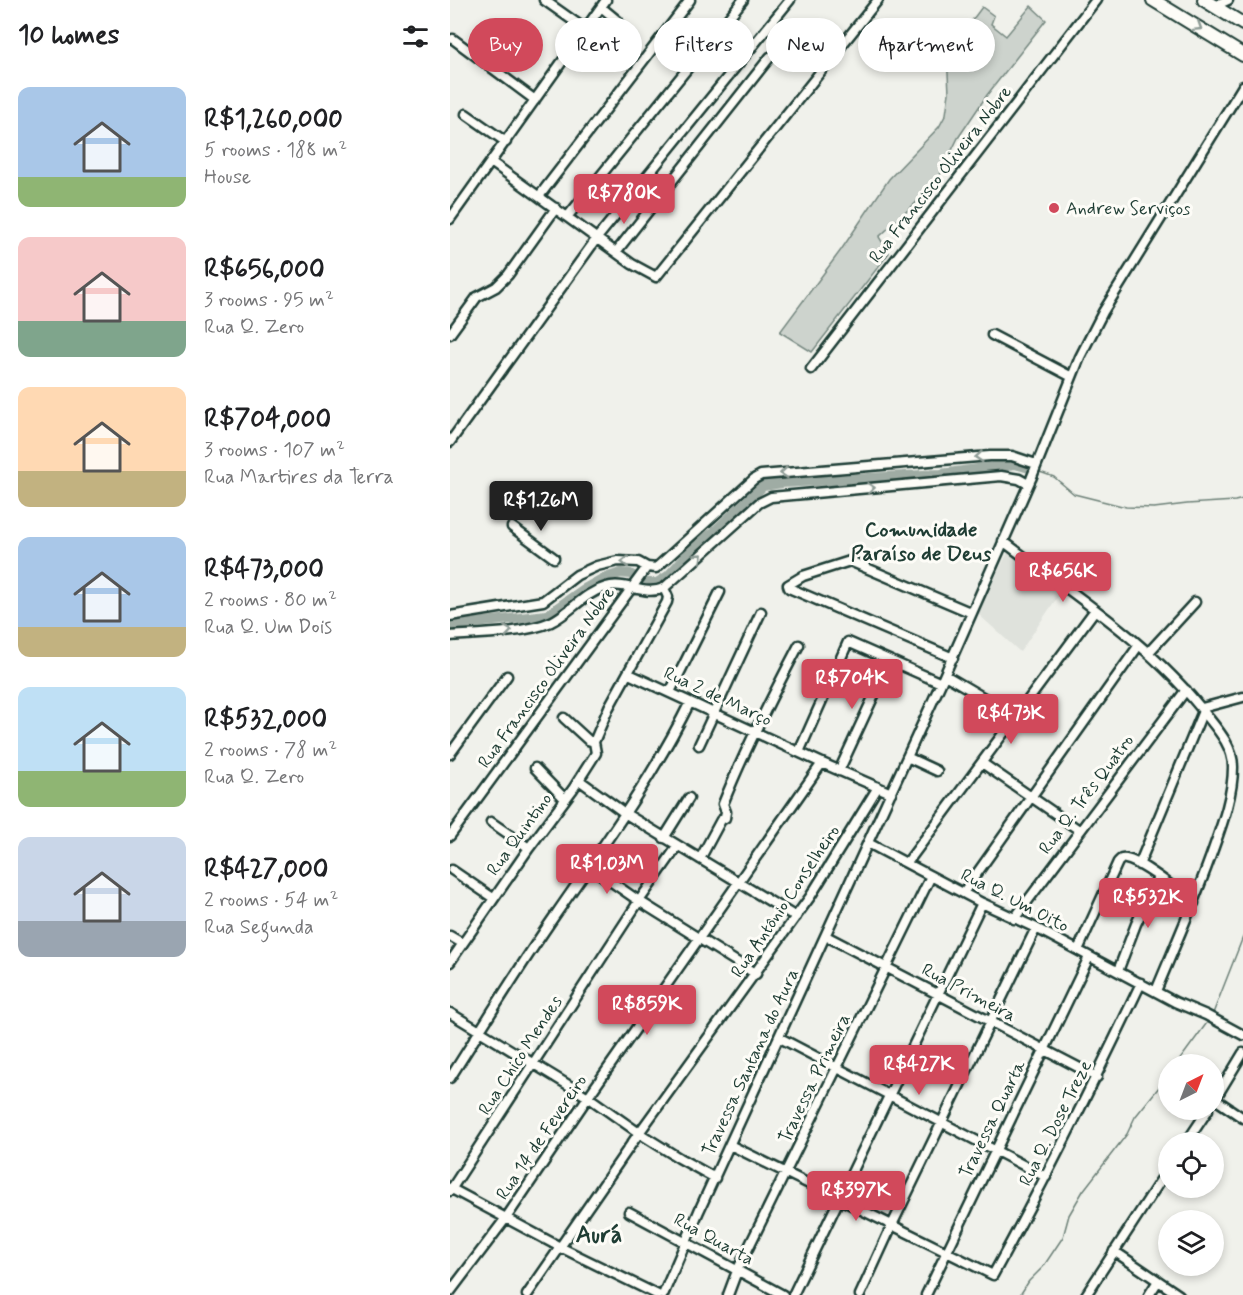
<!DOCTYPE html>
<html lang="en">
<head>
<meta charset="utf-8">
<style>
	body { margin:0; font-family:Mynerve,sans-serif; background:#f2f2f2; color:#202124; height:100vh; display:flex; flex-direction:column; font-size:22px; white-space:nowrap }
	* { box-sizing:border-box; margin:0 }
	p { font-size:20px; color:#757577 }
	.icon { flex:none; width:33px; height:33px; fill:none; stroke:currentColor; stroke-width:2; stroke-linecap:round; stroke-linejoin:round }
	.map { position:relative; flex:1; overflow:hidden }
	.side { display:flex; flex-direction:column; background:#fff; width:450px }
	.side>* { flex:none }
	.guide { position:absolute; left:18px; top:18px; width:570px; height:54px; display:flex; gap:12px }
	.needle { width:39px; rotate:42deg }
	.controls { position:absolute; left:708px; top:1054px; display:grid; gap:12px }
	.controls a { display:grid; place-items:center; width:66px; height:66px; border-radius:50%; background:#fff; box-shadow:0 3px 9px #0003; font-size:30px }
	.price { position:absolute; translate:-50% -51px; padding:0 14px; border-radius:6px; background:#d1495b; color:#fff; font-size:20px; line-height:39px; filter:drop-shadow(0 2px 3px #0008) }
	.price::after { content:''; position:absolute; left:50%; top:36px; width:18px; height:14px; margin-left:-9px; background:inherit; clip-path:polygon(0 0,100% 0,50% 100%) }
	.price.active { background:#222; color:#fff }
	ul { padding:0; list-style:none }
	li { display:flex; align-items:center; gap:18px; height:150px; padding:0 18px }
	li span { display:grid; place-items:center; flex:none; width:168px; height:120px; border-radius:12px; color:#555 }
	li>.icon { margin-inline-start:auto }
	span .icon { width:72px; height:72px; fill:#fffc; stroke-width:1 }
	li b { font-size:26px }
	h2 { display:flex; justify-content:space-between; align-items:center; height:72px; padding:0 18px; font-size:26px }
	.tag { padding:0 21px; border-radius:27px; background:#fff; box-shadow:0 3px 9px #0003; font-size:21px; line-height:54px }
	.tag.active { background:#d1495b; color:#fff }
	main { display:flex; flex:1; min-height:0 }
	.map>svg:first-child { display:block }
	.built { fill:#dfe2dc }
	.green { fill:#cdd3cd; stroke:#768880; stroke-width:1.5 }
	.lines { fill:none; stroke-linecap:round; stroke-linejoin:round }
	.stream { stroke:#6c8077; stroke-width:1.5 }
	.river { stroke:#9faca4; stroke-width:10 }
	.minor-casing { stroke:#1f3d34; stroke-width:13 }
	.highway-casing { stroke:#1f3d34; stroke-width:16 }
	.minor { stroke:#fdfcf7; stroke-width:8 }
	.highway { stroke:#fdfcf7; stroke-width:12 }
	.oneway { stroke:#8e9c96 }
	.poi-dot { fill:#d1495b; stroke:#fdfcf7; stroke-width:2 }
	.labels { text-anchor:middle; stroke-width:6; stroke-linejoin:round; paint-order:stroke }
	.street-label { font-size:18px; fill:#1f3d34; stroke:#fdfcf7 }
	.poi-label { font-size:18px; fill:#1f3d34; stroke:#fdfcf7; text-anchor:start }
	.quarter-label { font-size:21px; font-weight:bold; fill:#1f3d34; stroke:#fdfcf7 }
	.district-label { font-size:24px; font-weight:bold; fill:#1f3d34; stroke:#fdfcf7 }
</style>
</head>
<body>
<main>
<section class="side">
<h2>10 homes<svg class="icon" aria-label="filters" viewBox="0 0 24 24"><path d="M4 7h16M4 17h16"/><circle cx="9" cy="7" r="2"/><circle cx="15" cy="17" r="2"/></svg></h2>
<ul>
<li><span style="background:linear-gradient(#a9c7e8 75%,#8fb573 0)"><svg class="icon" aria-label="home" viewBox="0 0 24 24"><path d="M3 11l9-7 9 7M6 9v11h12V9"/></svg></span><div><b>R$1,260,000</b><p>5 rooms · 188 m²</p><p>House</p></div></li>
<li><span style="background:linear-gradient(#f6c9c9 70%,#7fa58c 0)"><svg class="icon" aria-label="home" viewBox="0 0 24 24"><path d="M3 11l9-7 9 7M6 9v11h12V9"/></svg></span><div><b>R$656,000</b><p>3 rooms · 95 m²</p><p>Rua Q. Zero</p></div></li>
<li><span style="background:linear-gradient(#ffd9b3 70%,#c2b280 0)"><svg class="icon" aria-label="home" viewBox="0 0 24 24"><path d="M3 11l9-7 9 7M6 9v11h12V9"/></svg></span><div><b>R$704,000</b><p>3 rooms · 107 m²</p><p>Rua Martires da Terra</p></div></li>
<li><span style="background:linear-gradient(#a9c7e8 75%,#c2b280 0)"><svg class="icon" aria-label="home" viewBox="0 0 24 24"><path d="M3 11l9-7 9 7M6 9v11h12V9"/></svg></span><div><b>R$473,000</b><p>2 rooms · 80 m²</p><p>Rua Q. Um Dois</p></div></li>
<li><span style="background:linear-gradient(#bfe0f5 70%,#8fb573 0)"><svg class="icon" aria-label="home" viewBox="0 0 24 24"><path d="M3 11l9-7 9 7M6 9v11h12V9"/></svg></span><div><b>R$532,000</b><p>2 rooms · 78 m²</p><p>Rua Q. Zero</p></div></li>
<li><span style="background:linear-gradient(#c9d6e8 70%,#9aa5b1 0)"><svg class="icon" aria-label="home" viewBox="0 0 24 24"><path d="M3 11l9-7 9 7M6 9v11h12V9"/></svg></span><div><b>R$427,000</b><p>2 rooms · 54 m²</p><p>Rua Segunda</p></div></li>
</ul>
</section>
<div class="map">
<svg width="793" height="1295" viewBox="0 0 793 1295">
	<rect width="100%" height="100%" fill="#f0f1eb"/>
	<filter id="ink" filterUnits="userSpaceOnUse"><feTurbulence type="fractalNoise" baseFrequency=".0167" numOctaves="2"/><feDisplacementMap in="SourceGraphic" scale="12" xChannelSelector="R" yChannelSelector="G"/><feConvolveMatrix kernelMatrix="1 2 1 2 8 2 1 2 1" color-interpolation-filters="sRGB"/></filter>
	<g filter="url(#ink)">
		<path class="built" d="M558,552l53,40 -41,60 -43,-39z"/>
		<path class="green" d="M581,6l15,14 -59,75 -29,43 -23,47 -56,52 10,16 -77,99 -32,-20 61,-82 48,-71 50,-52 7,-13 3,-21 -2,-39 35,-47 12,9 -3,8 15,12z"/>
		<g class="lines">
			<path class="stream" d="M587,471l17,6 20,17 52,13 28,1 33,-4 48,-3 8,-2
				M762,1016l31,-79
				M726,1065l33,-45
				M570,1295l9,-14 14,-14 20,-30 6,-22 14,-24 44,-57 8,-17 33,-41"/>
			<path class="river" d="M0,628l25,-5 72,-8 37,-26 18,-10 19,-6 9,1 15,9h12l11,-7 29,-32 17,-12 49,-46 18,-3 160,-9 74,-10 18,5"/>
			<defs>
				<path id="minor" d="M94,0l41,29
					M764,6l14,-6
					M151,7l17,14
					M132,34l25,18
					M3,39l82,61
					M16,114l40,28
					M41,162l141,102 24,13 222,-277
					M90,195l150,-195
					M118,216l175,-216
					M0,219l156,-219
					M166,252l154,-195
					M0,334l27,-37 19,-10 12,-12 48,-67
					M542,335l80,42
					M361,369l285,-369
					M0,442l147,-204 193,-238
					M62,527l42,31
					M553,541c71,54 149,103 204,175 12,15 26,31 26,51 0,27 -10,55 -19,80 -17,49 -38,96 -58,144
					M0,616l93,-15 34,-26 20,-9 21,-5 20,1 9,5 9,1 98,-89 7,-4 229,-19h22l24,8
					M0,636c28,-2 76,-3 101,-14 20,-10 33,-29 55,-35 20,-6 38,10 58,1l95,-85 12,-6 230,-21 18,3 9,5
					M699,652l46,-50
					M503,658l-164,-70 -1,-3 15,-9 47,-15 122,52
					M179,674l193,89 69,30
					M495,675l70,41
					M220,692l50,-100
					M752,708l41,-11
					M114,718l24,22 6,2
					M249,745l62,-133
					M349,752l49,-110 93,41
					M0,754l57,-78
					M457,757l30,14
					M532,763l97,67
					M85,768l30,31
					M389,771l51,-110
					M129,780l47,34 170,103
					M41,822l38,26
					M0,836l197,-269
					M214,838l25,-40
					M418,843l114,60 54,25 139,74 31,13 37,20
					M250,859l21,-39 4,-2 1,-6 -3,-8c22,-55 48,-106 76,-159
					M457,863l188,-253
					M689,865l64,-154
					M140,867l49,34 117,73
					M2,870l41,28
					M513,893l176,-248
					M564,919l172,-229
					M0,936l12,7
					M376,936l271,141
					M628,950l40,-88c3,-3 4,-4 8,-3 17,3 53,33 68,44
					M0,962l79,-114 44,-59 23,-36 -2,-11 15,-35 58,-105 1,-5 -4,-9
					M668,971l18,-47 22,-47
					M0,1013l138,84 51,36 40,25 36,20
					M330,1038l266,139
					M0,1078c35,-55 69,-111 106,-164 49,-71 96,-135 134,-212
					M765,1099l28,19
					M764,1101l29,-48
					M736,1143l22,-33
					M280,1145l263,130c53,-96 101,-193 148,-292
					M0,1188l110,59 98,48
					M0,1191l189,-290 38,-54
					M179,1212l154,83
					M664,1251l65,44
					M0,1292l56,-74 82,-121 234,-334
					M77,1295l112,-162 171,-236 68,-110
					M213,1295l36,-84 242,-528 90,-204 49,-122 23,-45 140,-226
					M278,1295l9,-24 194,-395
					M343,1295l189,-392
					M410,1295l32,-70 144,-297
					M476,1295l163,-338
					M636,1295l82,-126
					M699,1295l9,-14"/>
				<path id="highway" d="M703,0l90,55
					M754,0l39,24"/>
			</defs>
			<use href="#minor" class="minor-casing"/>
			<use href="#highway" class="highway-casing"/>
			<use href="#minor" class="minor"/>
			<use href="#highway" class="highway"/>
		</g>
		<defs><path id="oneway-chevron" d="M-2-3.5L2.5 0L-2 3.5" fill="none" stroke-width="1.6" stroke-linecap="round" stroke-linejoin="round" transform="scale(1.5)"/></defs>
		<g class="oneway">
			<use href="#oneway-chevron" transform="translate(748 27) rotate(32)"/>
			<use href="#oneway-chevron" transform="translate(529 457) rotate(175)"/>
			<use href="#oneway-chevron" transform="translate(334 473) rotate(175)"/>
			<use href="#oneway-chevron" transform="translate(421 488) rotate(-5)"/>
			<use href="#oneway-chevron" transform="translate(249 557) rotate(-42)"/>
			<use href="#oneway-chevron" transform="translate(175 562) rotate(-179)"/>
			<use href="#oneway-chevron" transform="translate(58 631) rotate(-8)"/>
		</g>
	</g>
	<circle class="poi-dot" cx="604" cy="208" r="6"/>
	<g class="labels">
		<g class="street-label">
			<text transform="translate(490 174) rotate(-52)" y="6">Rua Francisco Oliveira Nobre</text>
			<text transform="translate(96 677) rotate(-54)" y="6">Rua Francisco Oliveira Nobre</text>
			<text transform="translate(268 696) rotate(25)" y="6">Rua 2 de Março</text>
			<text transform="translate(636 794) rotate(-53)" y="6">Rua Q. Três Quatro</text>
			<text transform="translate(69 834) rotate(-54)" y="6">Rua Quintino</text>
			<text transform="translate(565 900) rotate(27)" y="6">Rua Q. Um Oito</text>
			<text transform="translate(335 901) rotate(-56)" y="6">Rua Antônio Conselheiro</text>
			<text transform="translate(519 992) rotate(28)" y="6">Rua Primeira</text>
			<text transform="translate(70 1055) rotate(-57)" y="6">Rua Chico Mendes</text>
			<text transform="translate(300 1062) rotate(-65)" y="6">Travessa Santana do Aura</text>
			<text transform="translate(364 1078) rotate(-64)" y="6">Travessa Primeira</text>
			<text transform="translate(542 1119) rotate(-64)" y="6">Travessa Quarta</text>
			<text transform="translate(605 1123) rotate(-63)" y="6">Rua Q. Dose Treze</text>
			<text transform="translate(91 1137) rotate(-56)" y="6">Rua 14 de Fevereiro</text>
			<text transform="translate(264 1239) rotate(29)" y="6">Rua Quarta</text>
		</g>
		<g class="poi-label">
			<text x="616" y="214">Andrew Serviços</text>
		</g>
		<g class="quarter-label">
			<text x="471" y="536">Comunidade<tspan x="471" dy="24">Paraíso de Deus</tspan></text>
		</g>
		<g class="district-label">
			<text x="149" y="1242">Aurá</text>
		</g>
	</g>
</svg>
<div class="controls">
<a><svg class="needle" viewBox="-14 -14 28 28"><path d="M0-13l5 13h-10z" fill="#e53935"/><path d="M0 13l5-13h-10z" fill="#757577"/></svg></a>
<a><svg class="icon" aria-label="locate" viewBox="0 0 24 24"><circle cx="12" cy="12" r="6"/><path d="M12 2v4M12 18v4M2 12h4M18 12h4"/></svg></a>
<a><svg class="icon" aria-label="layers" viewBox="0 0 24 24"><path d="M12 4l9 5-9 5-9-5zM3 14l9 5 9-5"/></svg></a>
</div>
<b class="price" style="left:174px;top:225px">R$780K</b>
<b class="price active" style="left:91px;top:532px">R$1.26M</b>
<b class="price" style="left:613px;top:603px">R$656K</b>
<b class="price" style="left:402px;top:710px">R$704K</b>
<b class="price" style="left:561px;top:745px">R$473K</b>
<b class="price" style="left:157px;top:895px">R$1.03M</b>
<b class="price" style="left:698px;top:929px">R$532K</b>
<b class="price" style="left:197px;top:1036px">R$859K</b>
<b class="price" style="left:469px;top:1096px">R$427K</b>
<b class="price" style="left:406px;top:1222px">R$397K</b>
<div class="guide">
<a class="tag active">Buy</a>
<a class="tag">Rent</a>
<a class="tag">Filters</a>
<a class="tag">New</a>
<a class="tag">Apartment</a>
</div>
</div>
</main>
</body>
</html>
